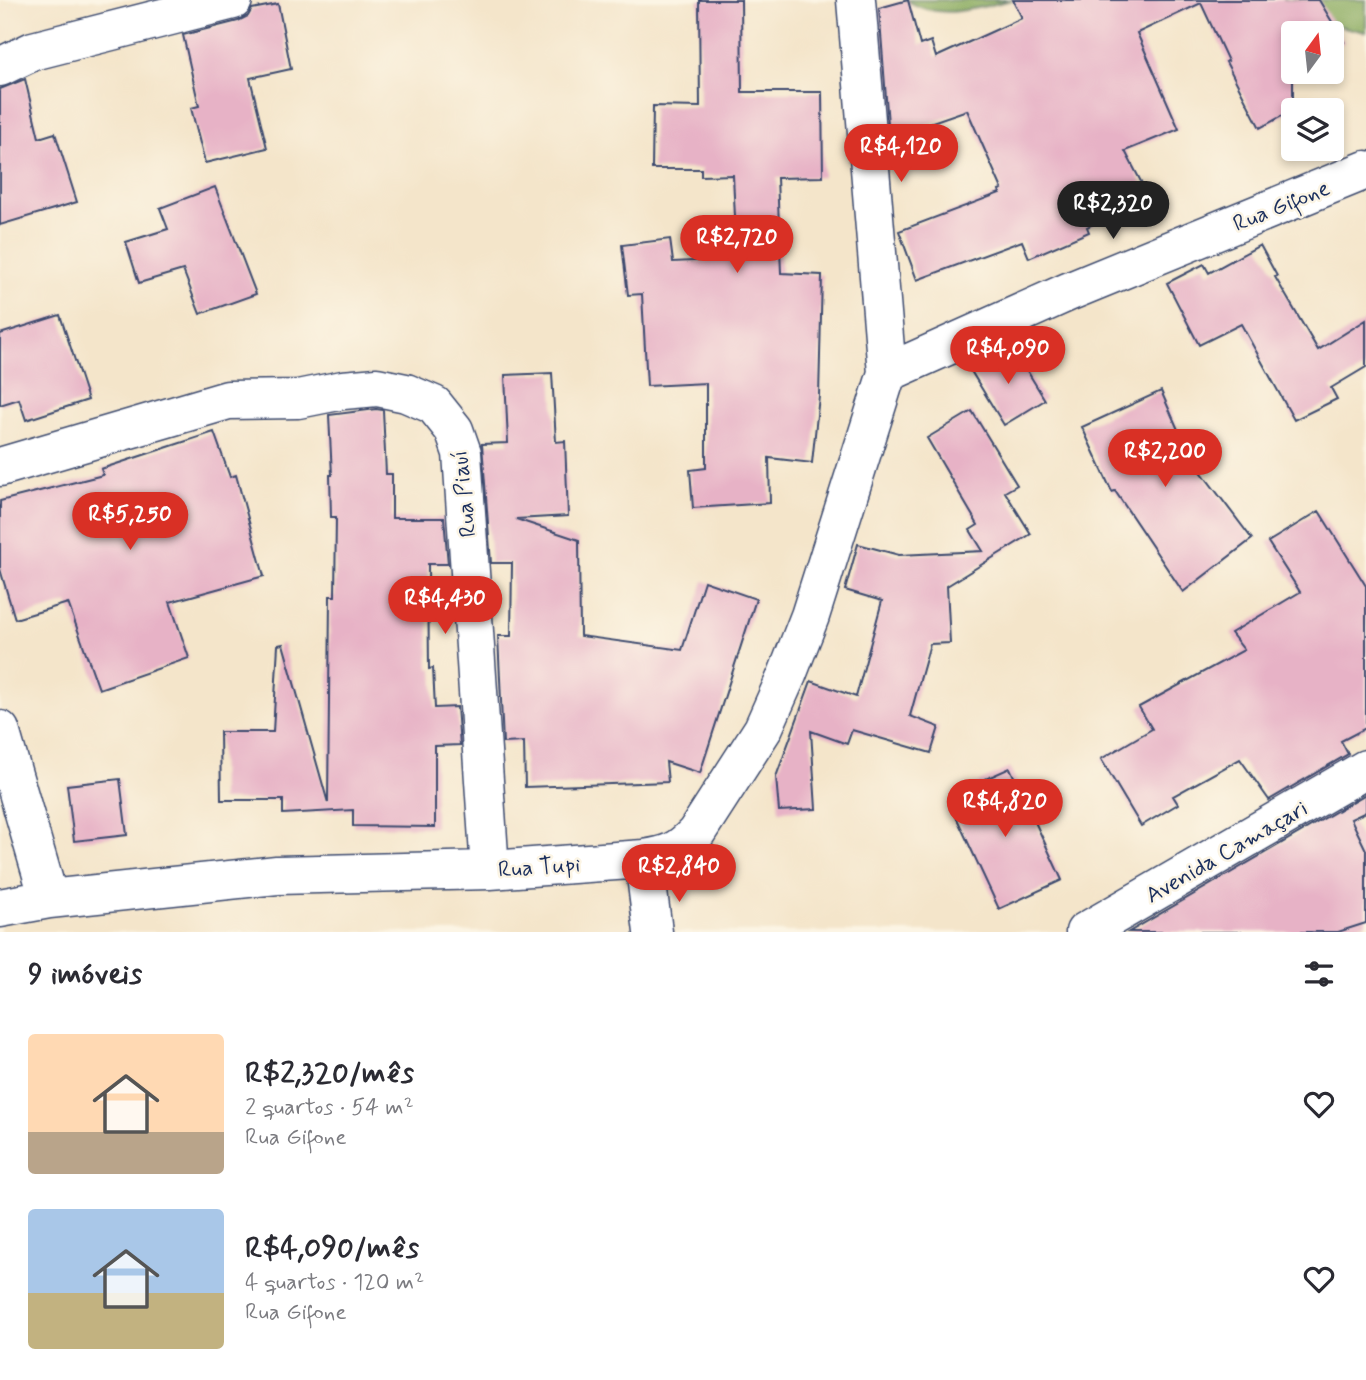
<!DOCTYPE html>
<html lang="pt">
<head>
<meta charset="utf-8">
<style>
	body { margin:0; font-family:Mynerve,sans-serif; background:#f2f2f3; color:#2b2b33; height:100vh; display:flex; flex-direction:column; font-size:26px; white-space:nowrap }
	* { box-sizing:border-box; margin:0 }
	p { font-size:23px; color:#7c7c81 }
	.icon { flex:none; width:38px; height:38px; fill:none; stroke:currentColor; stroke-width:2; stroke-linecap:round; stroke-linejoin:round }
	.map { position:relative; height:932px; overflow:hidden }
	.details { display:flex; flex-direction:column; background:#fff; flex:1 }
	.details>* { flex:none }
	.needle { width:46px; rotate:15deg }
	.buttons { position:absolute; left:1281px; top:21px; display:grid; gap:14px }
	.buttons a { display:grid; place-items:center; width:63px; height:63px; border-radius:7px; background:#fff; box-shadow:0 4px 10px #0003; font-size:35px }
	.price { position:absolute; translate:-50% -60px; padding:0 16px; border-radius:24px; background:#d93025; color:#fff; font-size:23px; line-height:46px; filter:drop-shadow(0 2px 4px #0008) }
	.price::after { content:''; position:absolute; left:50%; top:42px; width:21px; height:16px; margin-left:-10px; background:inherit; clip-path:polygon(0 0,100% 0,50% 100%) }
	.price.active { background:#222; color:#fff }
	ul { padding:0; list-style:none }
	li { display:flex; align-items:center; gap:21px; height:175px; padding:0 28px }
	li span { display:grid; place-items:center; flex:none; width:196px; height:140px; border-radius:7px; color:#555 }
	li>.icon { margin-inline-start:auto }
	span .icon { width:84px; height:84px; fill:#fffc; stroke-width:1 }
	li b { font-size:30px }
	h2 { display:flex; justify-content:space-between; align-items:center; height:84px; padding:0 28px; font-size:30px }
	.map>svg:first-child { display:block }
	.forest { fill:#8bac60; stroke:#536e5f; stroke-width:2 }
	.building { fill:#e7b2c6 }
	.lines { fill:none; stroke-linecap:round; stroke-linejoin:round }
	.minor-casing { stroke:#3c4a6e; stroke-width:41 }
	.minor { stroke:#fff; stroke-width:38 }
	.labels { text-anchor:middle; stroke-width:5; stroke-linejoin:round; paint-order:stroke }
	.street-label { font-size:23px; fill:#1b2f5e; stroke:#fcf5e5 }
</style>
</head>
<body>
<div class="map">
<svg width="1366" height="932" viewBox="0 0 1366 932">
	<rect width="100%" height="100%" fill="#fcf5e5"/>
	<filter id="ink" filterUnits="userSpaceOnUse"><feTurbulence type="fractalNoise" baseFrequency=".0143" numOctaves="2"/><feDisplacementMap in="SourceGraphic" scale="14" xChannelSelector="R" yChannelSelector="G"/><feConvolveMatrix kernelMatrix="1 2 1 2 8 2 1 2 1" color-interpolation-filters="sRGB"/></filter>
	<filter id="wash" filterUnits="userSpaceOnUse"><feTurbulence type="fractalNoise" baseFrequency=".00686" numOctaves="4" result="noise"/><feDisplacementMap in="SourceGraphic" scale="28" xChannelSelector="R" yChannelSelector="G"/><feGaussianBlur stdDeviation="1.57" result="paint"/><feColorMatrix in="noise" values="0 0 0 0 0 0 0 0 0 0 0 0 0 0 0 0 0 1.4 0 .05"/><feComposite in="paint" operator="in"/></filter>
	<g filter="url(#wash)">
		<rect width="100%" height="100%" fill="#f4e5ca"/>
		<path class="forest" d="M905,0h107c-38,8 -71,22 -107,0z
			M1285,0h81v32l-49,-11z"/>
		<g id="blocks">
			<path class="building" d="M699,0h42l1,92h80l1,85 -46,1 4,95 41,2 -3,121 -7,67 -43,-5 1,45 -77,5 -3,-38 16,-2v-85l-59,3 -5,-92 -14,1 -6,-50 48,-6 3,23 64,-3 -4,-84 -32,1v-7h-49l1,-63 47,1z
				M908,0l12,45 11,-4 5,16 86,-39 -9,-18h306l25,42 -12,8v-17h-39v77l-33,18 -34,-66 2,-1 -27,-58 -64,30 42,96 -54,22 23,44 -61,32 2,5 -60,26 -7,-17 -105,39 -18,-49 101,-38 -1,-3 3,-1 -35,-79 -78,27 -10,-129z
				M278,4l13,65 -41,9 17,70 -62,15 -14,-55 8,-2 -16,-71 55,-14 10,-5 4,-7z
				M25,79l14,59 16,-5 22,69 -77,23v-136z
				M215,187l41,107 -56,20 -17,-44 -44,13 -13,-41 42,-13 -8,-21z
				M1260,245l17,31 -2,1 43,73 48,-30v47l-35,21 6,11 -43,21 -53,-96 -42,21 -32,-62 37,-19 5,9z
				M60,315l28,85 -62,20 -7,-21 -19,6v-71z
				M1012,346l33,54 -41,25 -33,-54z
				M552,373l4,69 9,-1 3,75 -52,3 63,21 1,96 102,14 22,-69 52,18 -56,174 -34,-11 2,20 -143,5 -1,-45 -21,1 -5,-107h13l1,-73h-21l-9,-119 26,-1 -3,-68z
				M1161,391l29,66 62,82 -69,53 -68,-101 -3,1 -30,-65z
				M376,409l7,1 3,64h6v44h52l4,46h-20l1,105 4,-1 2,40 22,-1 3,38 -25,1v81l-82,-1v-16l-70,4v-14h-62l-1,-68h53l5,-87 5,-1 45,159 2,-207h5l1,-79h-5l-1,-42h2l-3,-60z
				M972,411l45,74 -12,7 26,42 -84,52 3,57 -20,1 -20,72 29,11 -8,26 -79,-23 -5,14 -36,-13 5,78 -37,2 -3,-34 35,-96 45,16 26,-96 -37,-11 13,-46 41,11 84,-4 -13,-21 8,-5 -51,-87z
				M214,432l16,45 6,-2 28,101 -94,26 19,56 -90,31 -31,-86 -53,16 -15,-50v-68l103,-26 -2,-6z
				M1319,511l47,75v142l-25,13 7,13 -79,46 -29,-41 -67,37 5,8 -37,22 -40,-67 51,-30 -13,-22 105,-57 -13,-17 69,-41 -32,-50z
				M1010,768l52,112 -63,29 -47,-101v-14z
				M120,779l7,56 -53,6 -7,-56z
				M1366,794v18l-15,7 15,31v73l-28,9h-209z"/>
		</g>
	</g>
	<g filter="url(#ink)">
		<use href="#blocks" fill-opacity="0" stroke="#3c4a6e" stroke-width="2"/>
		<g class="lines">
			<defs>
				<path id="minor" d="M0,67l33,-16 200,-51
					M887,373l181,-81 298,-122
					M0,467l228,-67 70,-1 45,-9 34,-3 29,6 28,12 20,25 8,23 28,417
					M0,730l49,169
					M644,859l9,73
					M0,908l49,-9 228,-24 213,-5 154,-11c25,-4 34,-7 52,-26l67,-104 24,-54 23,-59 77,-243 -31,-373
					M1085,932l281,-163"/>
			</defs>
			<use href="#minor" class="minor-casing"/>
			<use href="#minor" class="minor"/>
		</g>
	</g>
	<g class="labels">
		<g class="street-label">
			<text transform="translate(1281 205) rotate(-22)" y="8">Rua Gifone</text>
			<text transform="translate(463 494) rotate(-96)" y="8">Rua Piauí</text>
			<text transform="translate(1226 851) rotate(-30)" y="8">Avenida Camaçari</text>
			<text transform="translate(539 866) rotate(-4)" y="8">Rua Tupi</text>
		</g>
	</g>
</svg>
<div class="buttons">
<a><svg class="needle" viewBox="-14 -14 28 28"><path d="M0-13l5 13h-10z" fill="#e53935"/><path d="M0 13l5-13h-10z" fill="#7c7c81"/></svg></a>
<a><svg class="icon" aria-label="layers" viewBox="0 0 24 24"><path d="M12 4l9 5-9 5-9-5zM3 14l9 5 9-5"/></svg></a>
</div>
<b class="price" style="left:901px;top:184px">R$4,120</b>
<b class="price active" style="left:1113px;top:241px">R$2,320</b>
<b class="price" style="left:737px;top:275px">R$2,720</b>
<b class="price" style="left:1008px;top:386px">R$4,090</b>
<b class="price" style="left:1165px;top:489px">R$2,200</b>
<b class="price" style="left:130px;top:552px">R$5,250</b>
<b class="price" style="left:445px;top:636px">R$4,430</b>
<b class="price" style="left:1005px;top:839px">R$4,820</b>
<b class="price" style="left:679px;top:904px">R$2,840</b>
</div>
<section class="details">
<h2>9 imóveis<svg class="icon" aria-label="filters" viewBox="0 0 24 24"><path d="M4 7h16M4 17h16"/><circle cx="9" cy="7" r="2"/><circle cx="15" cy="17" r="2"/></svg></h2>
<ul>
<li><span style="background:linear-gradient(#ffd9b3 70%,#b9a48a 0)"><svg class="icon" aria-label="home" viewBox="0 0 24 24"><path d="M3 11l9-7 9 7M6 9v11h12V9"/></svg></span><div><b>R$2,320/mês</b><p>2 quartos · 54 m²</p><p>Rua Gifone</p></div><svg class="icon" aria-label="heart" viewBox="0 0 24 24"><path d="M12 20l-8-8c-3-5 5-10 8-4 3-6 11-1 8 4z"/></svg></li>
<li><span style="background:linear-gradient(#a9c7e8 60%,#c2b280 0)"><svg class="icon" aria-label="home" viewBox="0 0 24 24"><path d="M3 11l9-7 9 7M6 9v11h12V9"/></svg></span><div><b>R$4,090/mês</b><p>4 quartos · 120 m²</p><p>Rua Gifone</p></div><svg class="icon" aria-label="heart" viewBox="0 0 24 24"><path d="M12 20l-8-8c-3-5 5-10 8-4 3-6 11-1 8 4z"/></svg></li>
</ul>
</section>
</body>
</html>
